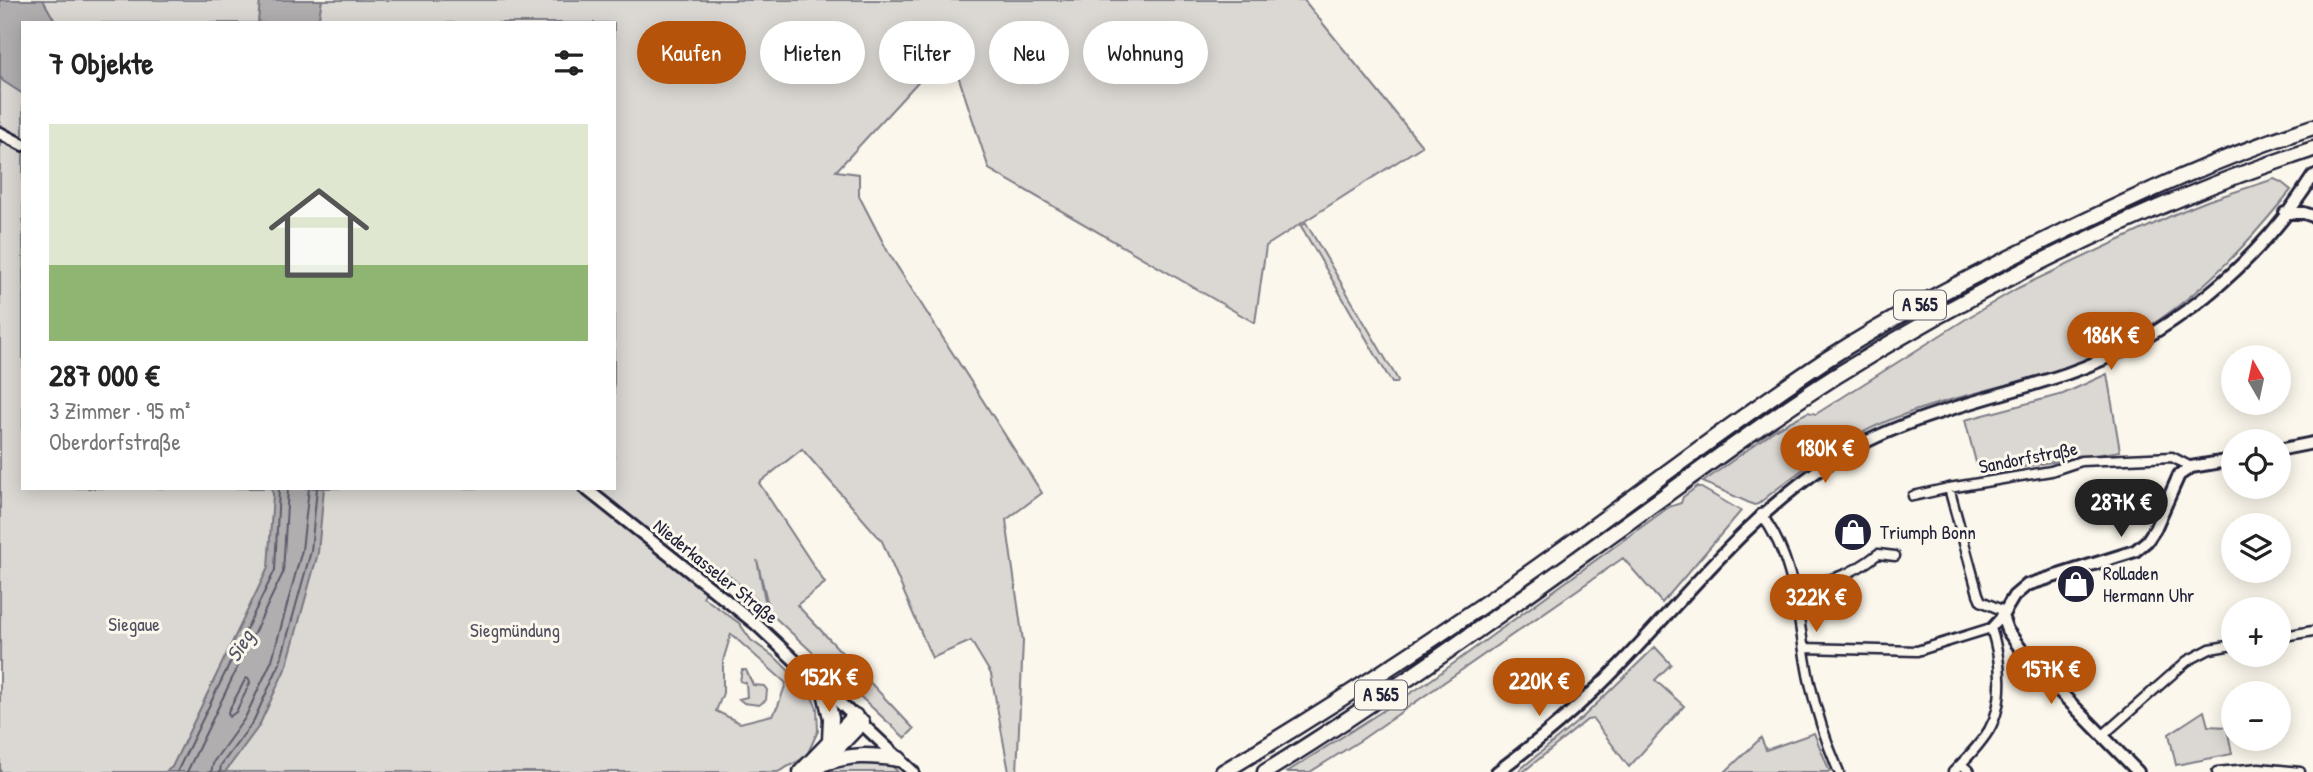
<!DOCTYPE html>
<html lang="de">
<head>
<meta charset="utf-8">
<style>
	body { margin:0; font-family:"Patrick Hand",sans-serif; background:#f6f6f6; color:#222; height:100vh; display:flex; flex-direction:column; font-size:26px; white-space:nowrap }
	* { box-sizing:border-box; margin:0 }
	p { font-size:23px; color:#767676 }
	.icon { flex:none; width:38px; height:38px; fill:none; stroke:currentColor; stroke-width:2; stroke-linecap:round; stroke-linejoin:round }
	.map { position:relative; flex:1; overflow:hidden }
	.sheet { position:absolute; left:21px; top:21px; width:595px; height:469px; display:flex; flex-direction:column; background:#fff; border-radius:0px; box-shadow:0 4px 18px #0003 }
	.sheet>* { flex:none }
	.banner { position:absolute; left:637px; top:21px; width:665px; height:63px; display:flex; gap:14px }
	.needle { width:46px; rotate:351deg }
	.controls { position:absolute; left:2221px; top:345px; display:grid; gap:14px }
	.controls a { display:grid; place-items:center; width:70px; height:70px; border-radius:50%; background:#fff; box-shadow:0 4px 18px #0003; font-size:35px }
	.price { position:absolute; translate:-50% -60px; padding:0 16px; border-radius:24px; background:#b45309; color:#fff; font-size:23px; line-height:46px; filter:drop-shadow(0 2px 4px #0008) }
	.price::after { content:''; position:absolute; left:50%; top:42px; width:21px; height:16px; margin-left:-10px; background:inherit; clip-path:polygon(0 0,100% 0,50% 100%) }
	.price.active { background:#222; color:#fff }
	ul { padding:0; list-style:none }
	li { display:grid; align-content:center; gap:14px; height:371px; padding:0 28px }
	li+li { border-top:2px solid #e0e0e0 }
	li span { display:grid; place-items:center; height:217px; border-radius:0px; color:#555 }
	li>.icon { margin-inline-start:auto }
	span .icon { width:126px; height:126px; fill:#fffc; stroke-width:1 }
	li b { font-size:30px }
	h2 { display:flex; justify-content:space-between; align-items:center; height:84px; padding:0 28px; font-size:30px }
	.pill { padding:0 24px; border-radius:32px; background:#fff; box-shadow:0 4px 18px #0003; font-size:24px; line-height:63px }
	.pill.active { background:#b45309; color:#fff }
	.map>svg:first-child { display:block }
	.green { fill:#dbd8d3; stroke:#7e7d87; stroke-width:2; fill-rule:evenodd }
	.water { fill:#b1aeb0; stroke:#787681; stroke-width:2 }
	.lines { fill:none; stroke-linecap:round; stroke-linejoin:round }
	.shore { stroke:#5b5a6a; stroke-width:2 }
	.street-casing { stroke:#22223b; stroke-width:13 }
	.secondary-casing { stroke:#22223b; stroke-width:16 }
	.highway-casing { stroke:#22223b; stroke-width:19 }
	.street { stroke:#fbf7ec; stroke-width:8 }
	.secondary { stroke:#fbf7ec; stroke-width:10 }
	.highway { stroke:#fbf7ec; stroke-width:14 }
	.labels { text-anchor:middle; stroke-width:6; stroke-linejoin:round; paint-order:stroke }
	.shield { fill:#fbf7ec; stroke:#636270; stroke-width:2 }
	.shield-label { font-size:18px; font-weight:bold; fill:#22223b }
	.street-label { font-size:19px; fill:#22223b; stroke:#fbf7ec }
	.poi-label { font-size:19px; fill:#22223b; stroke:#fbf7ec; text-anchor:start }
	.park-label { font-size:19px; fill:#505061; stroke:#fbf7ec }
	.water-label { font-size:21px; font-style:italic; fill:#545364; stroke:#fbf7ec }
</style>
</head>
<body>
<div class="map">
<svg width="2313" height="772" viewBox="0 0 2313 772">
	<rect width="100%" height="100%" fill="#fbf7ec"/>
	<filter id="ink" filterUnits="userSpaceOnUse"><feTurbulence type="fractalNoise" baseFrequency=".0143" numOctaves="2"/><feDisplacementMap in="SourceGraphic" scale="14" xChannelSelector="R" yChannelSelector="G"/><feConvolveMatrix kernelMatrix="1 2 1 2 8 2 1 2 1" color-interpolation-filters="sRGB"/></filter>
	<g filter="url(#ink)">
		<path class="green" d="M0,0h298l-3,23h-272v465h591v-465h-314l4,-23h1000l118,146 -156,100 -11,77 -266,-154 -40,-121 -113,123 23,3v22l29,56 154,241 -36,27 17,121 -6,131h-8l-18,-98 -20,-33 -39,17 -50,-117 -80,-92 -43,34 66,100 -28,22 117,124 -9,9 -135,-125 -13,-53 10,50 -46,-42 -18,29 36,26 12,17 26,19 32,32 8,17 1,23 -12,26 -28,15h-778zM731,634l55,49 -8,23 -6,9 -32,8 -24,-12 7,-18v-32z
			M2274,179l7,3 10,8c-51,63 -100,116 -173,155 -64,34 -138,43 -207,67 -58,19 -106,54 -153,92l-4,1 -51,-23 73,-53 32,-17 8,2 153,-97 49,-29 157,-74 32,-13z
			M1306,223l92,157 -1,3h-5l-91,-157z
			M2107,374l13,77 -141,23 -14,-54 98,-26z
			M1698,486l43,25 -79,92 -39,-45 -262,182 -51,32h-23l141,-90 241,-175 12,-4 2,-6z
			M1655,647l16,17 -16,16 29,26 -55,61 -36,-48 -6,1 -64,52h-6l66,-55z
			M742,670h4l7,15 11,1 3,4 -1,10 -7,5 -15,-2 -5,-4 8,-2 -1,-14 -6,-2z
			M2204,711l4,15 19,1 5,27 -56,11 -7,-31z
			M1814,733l16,39h-105l36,-34 5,12z
			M869,760l22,5 7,7h-71l9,-7z"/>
		<path class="water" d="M0,0h43l13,23h-33v71l-20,-13 -3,-5z
			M260,0h62l-4,23h-60z
			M271,488h53l-6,65 -31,112 -28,61 -34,46h-60l7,-5 96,-199 5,-74z"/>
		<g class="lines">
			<path class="shore" d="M246,678l3,1 1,4 -14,29 -7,5 -1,-5z
				M177,772l98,-202 4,-82
				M187,772l96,-199 5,-85
				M211,772l3,-11 31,-43 27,-58 30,-110 7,-62
				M220,772l1,-7 32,-43 27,-59 31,-112 6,-63"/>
			<defs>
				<path id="street" d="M1949,488l29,106 3,7 23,10
					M1913,496l36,-8 102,-17 30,-10 91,-4 19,10
					M1761,514c37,49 36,107 48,165 7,32 17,63 30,93
					M1794,586c36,-5 55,-9 84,-32l17,2
					M2278,637l35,-6
					M1804,648l113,3 74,-23 11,-12
					M2102,736l85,-75 23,-12 23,-4
					M1961,764l9,8
					M1953,772c13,-13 26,-26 36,-42 17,-29 12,-71 2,-102
					M2217,772l42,-4 41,4"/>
				<path id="secondary" d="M0,133l23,12
					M2285,213h19l9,3
					M2278,450l35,-7
					M585,488l171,136 157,148
					M1497,772c35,-26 70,-55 101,-85 78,-76 140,-164 231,-224 71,-47 157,-62 237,-89 101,-35 190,-107 247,-198
					M2138,772l-110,-113 -21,-29 -5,-14 12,-20 13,-11 108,-34 12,-10 8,-12 24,-54 12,-8 42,-7"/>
				<path id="highway" d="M824,688l7,30 -1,23
					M824,763c28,-9 46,-8 75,-4
					M801,772l54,-56
					M814,772l48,-50
					M1223,772c116,-70 231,-145 341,-224 87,-63 171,-128 260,-187 73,-47 152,-87 230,-125 84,-41 170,-81 259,-109
					M1265,772c125,-77 245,-165 365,-251 68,-49 135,-100 206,-145 116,-72 240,-136 367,-187 36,-15 73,-27 110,-40"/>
			</defs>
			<use href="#street" class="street-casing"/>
			<use href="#secondary" class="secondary-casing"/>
			<use href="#highway" class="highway-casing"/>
			<use href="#street" class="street"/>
			<use href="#secondary" class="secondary"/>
			<use href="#highway" class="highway"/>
		</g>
	</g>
	<defs>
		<symbol id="shop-disc" viewBox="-11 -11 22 22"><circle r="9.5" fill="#22223b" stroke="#fbf7ec"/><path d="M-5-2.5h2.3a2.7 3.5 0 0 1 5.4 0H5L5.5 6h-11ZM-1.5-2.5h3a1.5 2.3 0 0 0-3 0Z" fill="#fff"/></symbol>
	</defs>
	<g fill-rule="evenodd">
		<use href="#shop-disc" x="1831" y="510" width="44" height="44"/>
		<use href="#shop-disc" x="2054" y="562" width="44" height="44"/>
	</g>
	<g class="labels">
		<g class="shield">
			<rect x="1894" y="290.5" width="52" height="29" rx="5"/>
			<rect x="1355" y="680.5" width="52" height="29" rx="5"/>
		</g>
		<g class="shield-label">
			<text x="1920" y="311">A 565</text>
			<text x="1381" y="701">A 565</text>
		</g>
		<g class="street-label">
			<text transform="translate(2028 457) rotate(-11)" y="7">Sandorfstraße</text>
			<text transform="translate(716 571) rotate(39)" y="7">Niederkasseler Straße</text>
		</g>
		<g class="poi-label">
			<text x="1880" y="539">Triumph Bonn</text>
			<text x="2103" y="580">Rolladen<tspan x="2103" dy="22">Hermann Uhr</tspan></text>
		</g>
		<g class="park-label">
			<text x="134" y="631">Siegaue</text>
			<text x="515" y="637">Siegmündung</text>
		</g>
		<g class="water-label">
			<text transform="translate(240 646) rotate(-59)" y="7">Sieg</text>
		</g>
	</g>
</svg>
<div class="controls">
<a><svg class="needle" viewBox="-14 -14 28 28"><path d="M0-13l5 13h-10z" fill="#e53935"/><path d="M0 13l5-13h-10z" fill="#767676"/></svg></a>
<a><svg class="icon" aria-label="locate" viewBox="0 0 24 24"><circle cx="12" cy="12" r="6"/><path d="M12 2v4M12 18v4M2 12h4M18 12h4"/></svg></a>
<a><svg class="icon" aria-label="layers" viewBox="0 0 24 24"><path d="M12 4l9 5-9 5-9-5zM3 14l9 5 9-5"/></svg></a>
<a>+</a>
<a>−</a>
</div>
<b class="price" style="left:2111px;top:372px">186K €</b>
<b class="price" style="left:1825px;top:485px">180K €</b>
<b class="price active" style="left:2121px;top:539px">287K €</b>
<b class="price" style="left:1816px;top:634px">322K €</b>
<b class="price" style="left:2051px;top:706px">157K €</b>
<b class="price" style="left:829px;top:714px">152K €</b>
<b class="price" style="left:1539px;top:718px">220K €</b>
<div class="banner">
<a class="pill active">Kaufen</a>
<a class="pill">Mieten</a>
<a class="pill">Filter</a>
<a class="pill">Neu</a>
<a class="pill">Wohnung</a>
</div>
<section class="sheet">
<h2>7 Objekte<svg class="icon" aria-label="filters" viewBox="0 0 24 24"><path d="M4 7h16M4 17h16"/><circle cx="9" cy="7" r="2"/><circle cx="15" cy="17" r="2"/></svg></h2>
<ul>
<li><span style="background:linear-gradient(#dfe7d0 65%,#8fb573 0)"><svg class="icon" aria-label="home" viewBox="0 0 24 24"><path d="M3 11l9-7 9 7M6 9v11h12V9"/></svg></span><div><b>287 000 €</b><p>3 Zimmer · 95 m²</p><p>Oberdorfstraße</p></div></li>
</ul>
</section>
</div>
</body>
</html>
